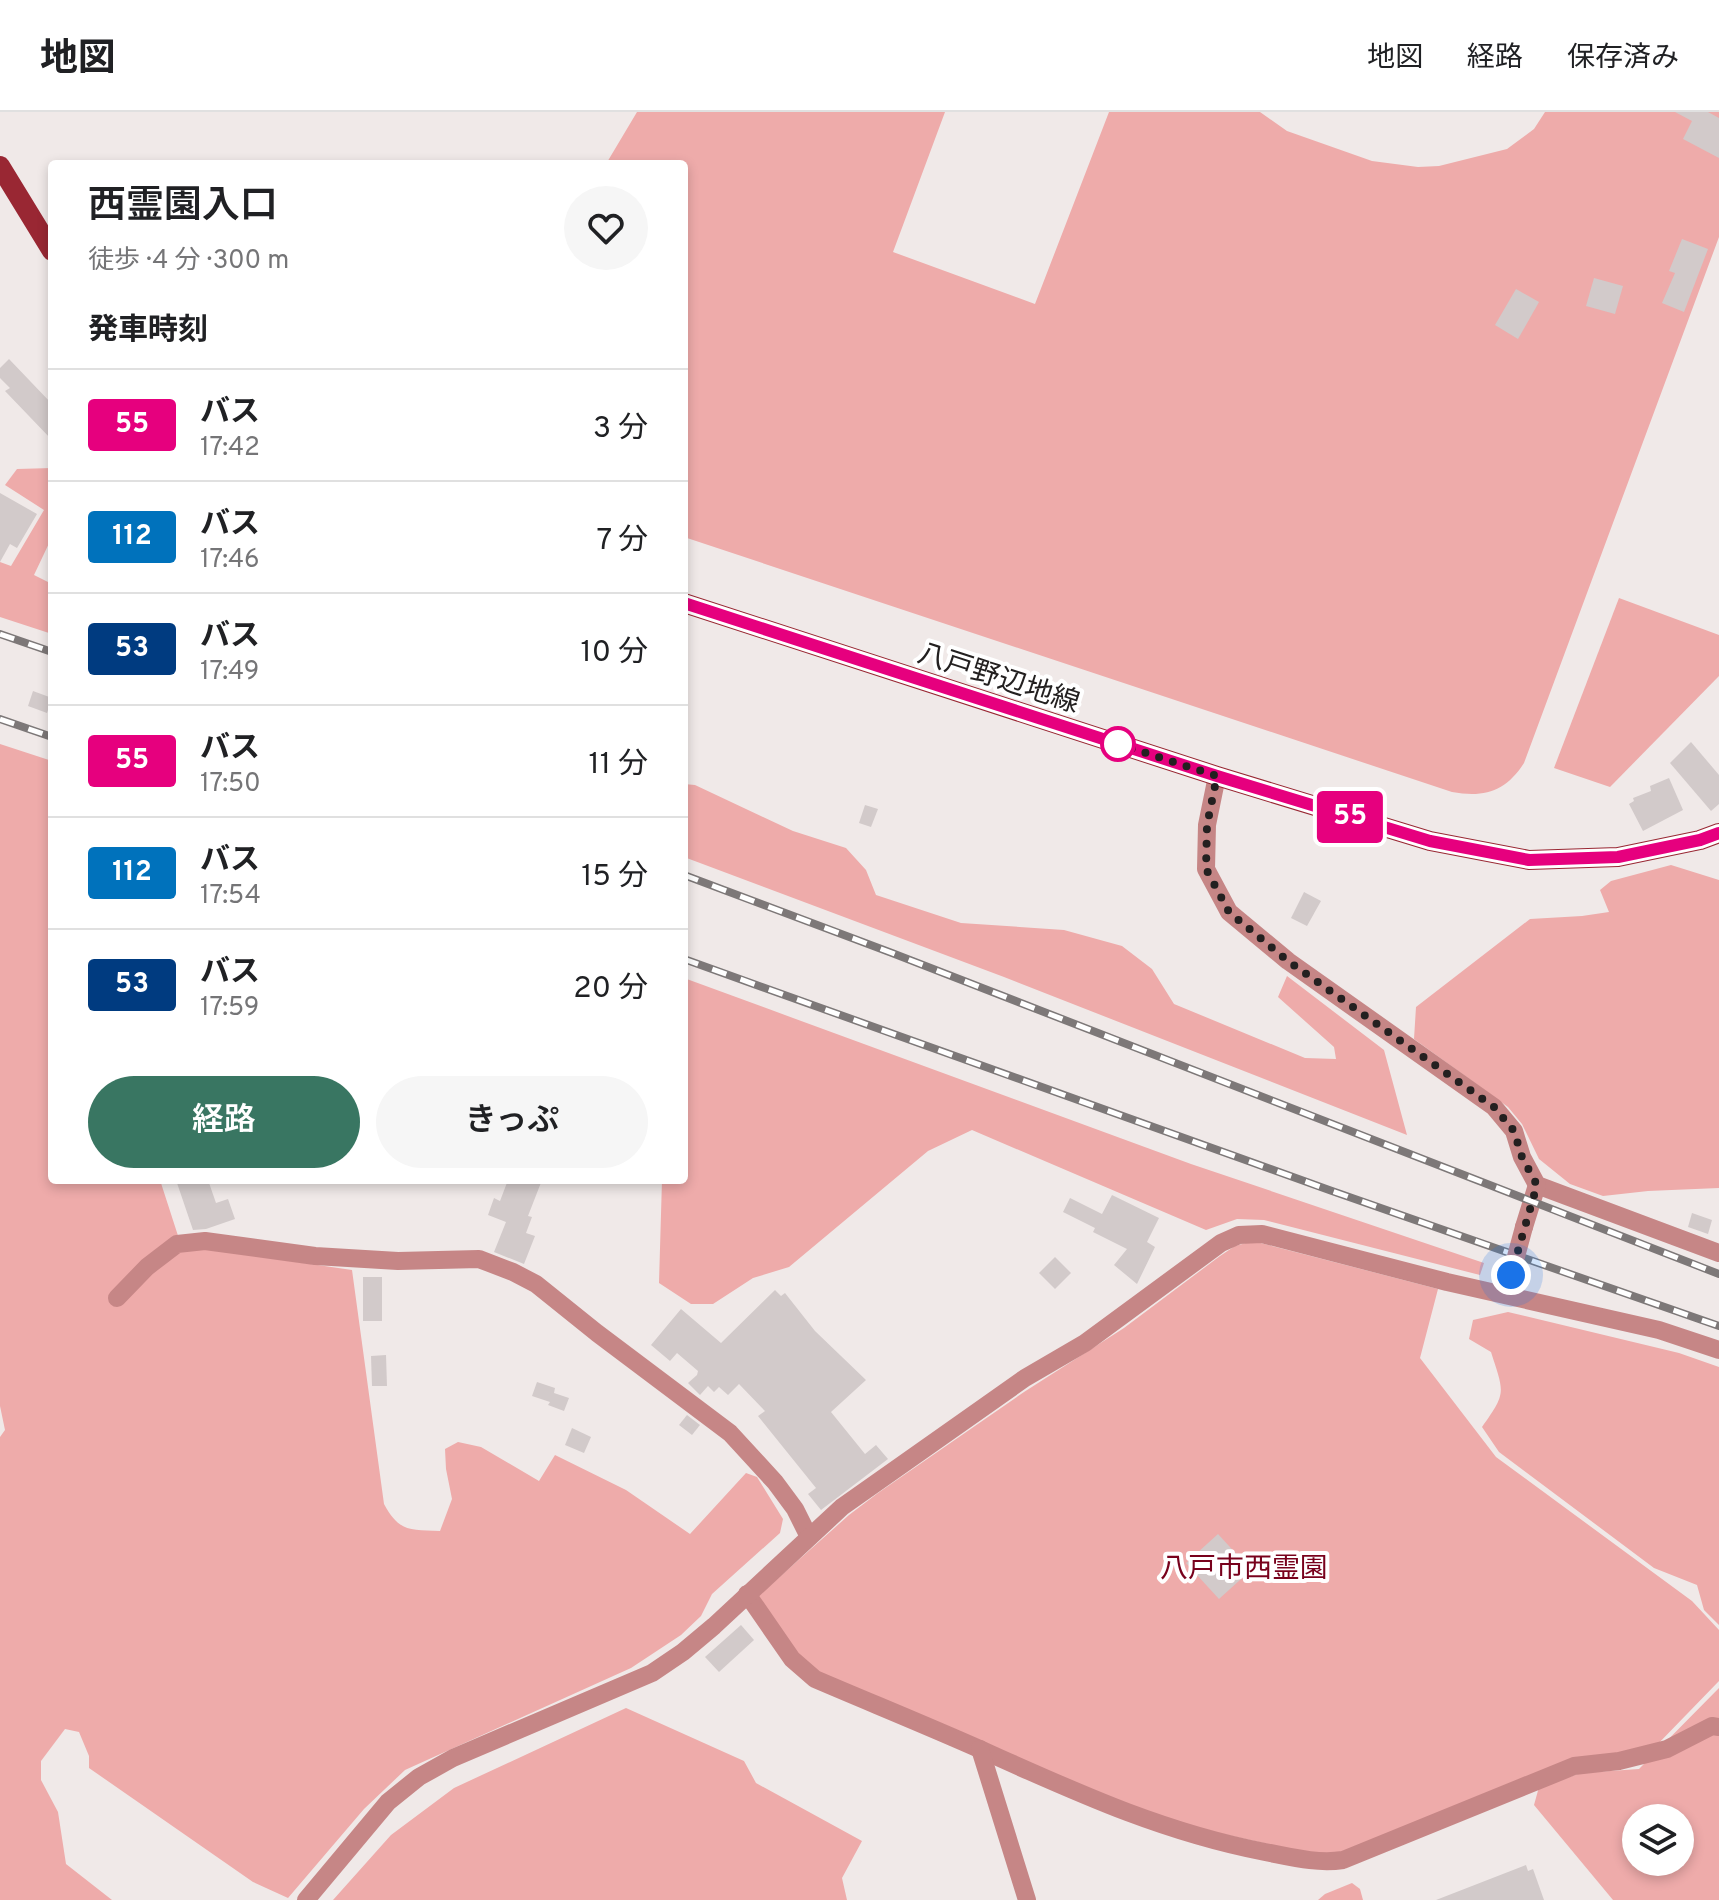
<!DOCTYPE html>
<html lang="ja">
<meta charset="utf-8">
<style>
:root{--surface:#fff;--page:#f6f6f6;--text:#202124;--muted:#757577;--line:#e0e0e0;--accent:#397662}
body{margin:0;font-family:Overpass,"Noto Sans JP",sans-serif;background:var(--page);color:var(--text);height:100vh;display:flex;flex-direction:column;font-size:30px;white-space:nowrap}
*{box-sizing:border-box;margin:0}
p{font-size:26px;color:var(--muted)}
.icon{flex:none;width:44px;height:44px;fill:none;stroke:currentColor;stroke-width:2;stroke-linecap:round;stroke-linejoin:round}
.map{position:relative;flex:1;overflow:hidden}
.details{position:absolute;left:48px;top:48px;width:640px;height:1024px;display:flex;flex-direction:column;background:var(--surface);border-radius:8px;box-shadow:0 4px 12px #0003}
.details>*{flex:none}
.badge{padding:0 16px;border-radius:6px;font-size:28px;line-height:52px}
.buttons{position:absolute;left:1622px;top:1692px;display:grid;gap:16px}
.buttons a{display:grid;place-items:center;width:72px;height:72px;border-radius:50%;background:var(--surface);box-shadow:0 4px 12px #0003;font-size:40px}
.you{position:absolute;width:40px;height:40px;margin:-20px;border:6px solid #fff;border-radius:50%;background:#1a73e8;box-shadow:0 0 0 12px #1a73e833}
.map>.badge{position:absolute;translate:-50% -50%;box-shadow:0 0 0 4px #fff}
h2{padding:0 40px;font-size:30px;line-height:72px}
.round{display:grid;place-items:center;flex:none;width:84px;height:84px;border-radius:42px;background:var(--page)}
.summary{display:flex;align-items:center;justify-content:space-between;height:136px;padding:0 40px}
h1{font-size:38px;font-weight:600;line-height:60px}
.primary-button{display:flex;gap:16px;margin-top:auto;padding:16px 40px}
.primary-button a{flex:1;height:92px;border-radius:48px;background:var(--accent);color:#fff;font-size:32px;font-weight:600;line-height:92px;text-align:center}
.primary-button a+a{background:var(--page);color:var(--text)}
ul{padding:0;list-style:none}
li{display:flex;align-items:center;gap:24px;height:112px;padding:0 40px;border-top:2px solid var(--line)}
li div{flex:1}
li b{display:block;font-size:30px}
li em{font-style:normal}
li .badge{min-width:88px;font-weight:700;text-align:center}
header{display:flex;align-items:center;gap:48px;box-sizing:border-box;height:112px;padding:0 40px;background:var(--surface);border-bottom:2px solid var(--line)}
header strong{font-size:38px}
nav{display:flex;gap:44px;margin-inline-start:auto;font-size:28px}
.map>svg:first-child{display:block}
</style>
<header>
<strong>地図</strong>
<nav><a>地図</a><a>経路</a><a>保存済み</a></nav>
</header>
<div class="map">
<svg width="1719" height="1788" viewBox="0 0 1719 1788">
<rect width="100%" height="100%" fill="#f0e9e8"/>
<!-- green -->
<g fill="#eeabaa" fill-rule="evenodd">
<path d="M 637,0 L 945,0 L 893,140 L 1035,192 L 1109,0 L 1260,0 L 1287,19 L 1372,49 L 1418,55 L 1439,54 L 1507,37 L 1534,17 L 1545,0 L 1719,0 L 1719,125 L 1524,651 C 1506,679 1485,686 1452,680 L 684,425 L 684,52 L 606,52 Z"/>
<path d="M 52,356 L 52,425 L 34,463 L 52,472 L 52,522 L 0,505 L 0,450 L 11,454 L 44,398 L 5,373 L 17,357 Z"/>
<path d="M 1619,486 L 1719,523 L 1719,564 L 1610,675 L 1554,656 Z"/>
<path d="M 0,632 L 52,649 L 52,1068 L 160,1068 L 181,1133 L 352,1158 L 384,1392 C 399,1420 410,1418 440,1419 L 452,1387 L 446,1357 L 445,1337 L 458,1330 L 481,1335 L 539,1369 L 555,1343 L 626,1378 L 690,1422 L 746,1361 L 757,1365 L 783,1407 L 780,1421 L 712,1482 L 701,1504 L 681,1523 L 631,1556 L 405,1658 L 364,1697 L 288,1786 L 253,1770 L 89,1656 L 89,1644 L 79,1620 L 65,1617 L 41,1649 L 41,1668 L 58,1700 L 66,1752 L 112,1788 L 0,1788 L 0,1325 L 5,1318 L 0,1294 Z"/>
<path d="M 684,672 L 695,673 L 793,719 L 846,736 L 866,758 L 876,783 L 961,811 L 1064,818 L 1122,834 L 1152,857 L 1174,892 L 1305,946 L 1336,947 L 1334,935 L 1278,885 L 1287,864 L 1384,938 L 1407,1023 L 1004,865 L 684,745 Z"/>
<path d="M 1671,753 L 1719,768 L 1719,1076 L 1648,1079 L 1603,1084 L 1570,1072 L 1539,1047 L 1522,1012 L 1508,995 L 1414,927 L 1416,895 L 1530,807 L 1582,804 L 1609,800 L 1600,778 L 1611,769 Z"/>
<path d="M 684,866 L 1191,1052 L 1484,1151 L 1480,1163 L 1264,1108 L 1237,1107 L 1206,1118 L 972,1018 L 928,1039 L 789,1155 L 753,1166 L 713,1192 L 691,1192 L 659,1171 L 662,1068 L 684,1068 Z"/>
<path d="M 1253,1129 L 1438,1177 L 1420,1246 L 1496,1345 L 1692,1489 L 1719,1518 L 1719,1569 L 1655,1635 L 1326,1745 L 1165,1709 L 813,1559 L 802,1551 L 757,1485 L 849,1403 L 878,1381 L 1024,1280 L 1124,1216 L 1220,1144 L 1235,1134 Z"/>
<path d="M 1508,1200 L 1679,1241 L 1719,1255 L 1719,1513 L 1704,1498 L 1697,1473 L 1654,1456 L 1499,1340 L 1482,1315 C 1507,1280 1504,1281 1491,1240 L 1469,1227 L 1473,1208 Z"/>
<path d="M 1719,1576 L 1719,1788 L 1613,1788 L 1534,1693 L 1539,1675 L 1581,1661 L 1639,1657 ZM 1636,1706 L 1680,1706 L 1680,1750 L 1636,1750 Z"/>
<path d="M 626,1596 L 744,1649 L 756,1671 L 862,1729 L 842,1766 L 847,1788 L 333,1788 L 391,1723 L 454,1676 Z"/>
<path d="M 1352,1771 L 1360,1777 L 1363,1788 L 1318,1788 L 1325,1782 Z"/>
</g>
<!-- building -->
<g fill="#d2caca">
<path d="M 1675,0 L 1708,0 L 1719,6 L 1719,46 L 1683,27 L 1692,9 Z"/>
<path d="M 1682,127 L 1708,137 L 1684,200 L 1662,191 L 1675,161 L 1669,159 Z"/>
<path d="M 1594,166 L 1623,174 L 1615,202 L 1586,194 Z"/>
<path d="M 1516,177 L 1539,190 L 1518,227 L 1495,213 Z"/>
<path d="M 9,247 L 52,292 L 52,328 L 5,279 L 10,276 L 0,266 L 0,256 Z"/>
<path d="M 0,381 L 37,402 L 17,436 L 10,432 L 0,450 Z"/>
<path d="M 33,579 L 52,586 L 47,601 L 28,594 Z"/>
<path d="M 1691,630 L 1719,663 L 1719,692 L 1711,699 L 1670,651 Z"/>
<path d="M 1669,666 L 1683,698 L 1643,719 L 1629,692 L 1634,689 L 1633,686 L 1651,679 L 1650,674 Z"/>
<path d="M 865,693 L 878,697 L 871,715 L 859,711 Z"/>
<path d="M 1304,780 L 1321,789 L 1307,814 L 1291,806 Z"/>
<path d="M 187,1068 L 208,1068 L 216,1091 L 228,1087 L 235,1107 L 206,1117 L 193,1118 L 177,1071 Z"/>
<path d="M 508,1068 L 542,1068 L 528,1104 L 532,1105 L 526,1121 L 535,1124 L 524,1152 L 494,1140 L 506,1110 L 488,1103 L 494,1086 L 500,1089 Z"/>
<path d="M 1112,1083 L 1159,1106 L 1147,1130 L 1155,1135 L 1137,1172 L 1114,1153 L 1127,1137 L 1093,1120 L 1095,1116 L 1063,1100 L 1070,1086 L 1102,1102 Z"/>
<path d="M 1692,1101 L 1712,1108 L 1708,1122 L 1688,1115 Z"/>
<path d="M 1055,1145 L 1071,1161 L 1055,1177 L 1039,1161 Z"/>
<rect x="363" y="1165" width="19" height="44"/>
<path d="M 775,1178 L 781,1184 L 785,1181 L 815,1219 L 866,1268 L 831,1300 L 865,1342 L 876,1333 L 888,1347 L 821,1398 L 808,1382 L 816,1376 L 758,1304 L 765,1299 L 739,1272 L 728,1283 L 719,1275 L 714,1280 L 708,1274 L 700,1283 L 688,1271 L 697,1263 L 698,1259 L 677,1241 L 670,1249 L 651,1233 L 681,1197 L 721,1231 Z"/>
<path d="M 386,1243 L 387,1274 L 372,1274 L 371,1244 Z"/>
<path d="M 537,1270 L 555,1276 L 554,1281 L 569,1286 L 564,1299 L 548,1293 L 550,1290 L 532,1284 Z"/>
<path d="M 687,1303 L 700,1313 L 692,1323 L 679,1313 Z"/>
<path d="M 572,1316 L 591,1325 L 584,1341 L 565,1333 Z"/>
<path d="M 1218,1422 L 1251,1458 L 1219,1487 L 1186,1451 Z"/>
<path d="M 741,1513 L 754,1528 L 719,1560 L 705,1545 Z"/>
<path d="M 1526,1753 L 1528,1759 L 1533,1757 L 1544,1788 L 1436,1788 Z"/>
</g>
<g fill="none" stroke-linecap="round" stroke-linejoin="round">
<!-- minor -->
<g stroke="#c68686" stroke-width="18">
<path d="M 1217,664 L 1207,713 L 1206,757 L 1229,800 L 1288,849 L 1494,995 L 1514,1019 L 1522,1045 L 1537,1073 L 1719,1141"/>
<path d="M 1524,1115 L 1537,1073"/>
<path d="M 117,1186 L 147,1155 L 177,1132 L 205,1129 L 315,1144 L 398,1149 L 479,1147 L 513,1160 L 536,1172 L 597,1221 L 730,1321 L 775,1370 L 795,1397 L 809,1425"/>
<path d="M 747,1482 L 792,1547 L 815,1567 C 871,1591 928,1614 984,1639 C 1078,1681 1162,1720 1265,1740 C 1291,1745 1317,1752 1343,1748 L 1574,1654 L 1619,1649 L 1667,1637 L 1712,1614 L 1719,1615"/>
<path d="M 980,1637 L 1027,1788"/>
<path d="M 306,1788 L 388,1690 L 419,1665 L 453,1646 L 652,1561 L 683,1540 L 714,1514 L 842,1395 L 1025,1266 L 1085,1231 L 1221,1131 L 1239,1123 L 1262,1122 L 1447,1170 L 1659,1218 L 1719,1238"/>
</g>
<!-- major -->
<g stroke="#992733" stroke-width="20">
<path d="M 0,54 L 52,139"/>
<path d="M 684,491 L 1217,664 L 1430,729 L 1529,748 L 1618,745 L 1700,728 L 1719,721"/>
</g>
<!-- rail casing -->
<g stroke="#7d7878" stroke-width="8">
<g id="rail">
<path d="M 0,522 L 52,540"/>
<path d="M 0,607 L 52,625"/>
<path d="M 684,763 L 892,841 L 1719,1162"/>
<path d="M 684,847 L 1332,1079 L 1719,1214"/>
</g>
</g>
<!-- rail -->
<use href="#rail" stroke="#fff" stroke-width="5" stroke-dasharray="15" stroke-linecap="butt"/>
<!-- minor-bridge -->
<path stroke="#c68686" stroke-width="18" d="M 1511,1163 L 1524,1115"/>
</g>
<g fill="none" stroke-linecap="round" stroke-linejoin="round">
<!-- line casing -->
<g stroke="#fff" stroke-width="18">
<path id="line" d="M 684,491 L 1217,664 L 1430,729 L 1529,748 L 1618,745 L 1700,728 L 1719,721"/>
</g>
<!-- line -->
<use href="#line" stroke="#e6007e" stroke-width="12"/>
<!-- walk -->
<path stroke="#232020" stroke-width="8" stroke-dasharray="0 14.4" d="M 1118,632 L 1217,664 L 1207,713 L 1206,757 L 1229,800 L 1288,849 L 1494,995 L 1514,1019 L 1522,1045 L 1537,1073 L 1511,1163"/>
</g>
<!-- markers -->
<circle fill="#fff" stroke="#e6007e" stroke-width="4" cx="1118" cy="632" r="16"/>
<g text-anchor="middle" stroke-width="8" stroke-linejoin="round" paint-order="stroke">
<!-- street labels -->
<g font-size="28" fill="#232020" stroke="#fff">
<text transform="translate(999 565) rotate(18)" y="10">八戸野辺地線</text>
</g>
<!-- park labels -->
<g font-size="28" fill="#78011c" stroke="#fff">
<text x="1244" y="1465">八戸市西霊園</text>
</g>
</g>
</svg>
<div class="buttons">
<a><svg class="icon" aria-label="layers" viewBox="0 0 24 24"><path d="M12 4l9 5-9 5-9-5zM3 14l9 5 9-5"/></svg></a>
</div>
<div class="you" style="left:1511px;top:1163px"></div>
<b class="badge" style="left:1350px;top:705px;background:#e6007e;color:#fff">55</b>
<section class="details">
<div class="summary"><div><h1>西霊園入口</h1><p>徒歩 · 4 分 · 300 m</p></div><a class="round"><svg class="icon" aria-label="heart" viewBox="0 0 24 24"><path d="M12 20l-8-8c-3-5 5-10 8-4 3-6 11-1 8 4z"/></svg></a></div>
<h2>発車時刻</h2>
<ul>
<li><span class="badge" style="background:#e6007e;color:#fff">55</span><div><b>バス</b><p>17:42</p></div><em>3 分</em></li>
<li><span class="badge" style="background:#0072bc;color:#fff">112</span><div><b>バス</b><p>17:46</p></div><em>7 分</em></li>
<li><span class="badge" style="background:#003b80;color:#fff">53</span><div><b>バス</b><p>17:49</p></div><em>10 分</em></li>
<li><span class="badge" style="background:#e6007e;color:#fff">55</span><div><b>バス</b><p>17:50</p></div><em>11 分</em></li>
<li><span class="badge" style="background:#0072bc;color:#fff">112</span><div><b>バス</b><p>17:54</p></div><em>15 分</em></li>
<li><span class="badge" style="background:#003b80;color:#fff">53</span><div><b>バス</b><p>17:59</p></div><em>20 分</em></li>
</ul>
<div class="primary-button"><a>経路</a><a>きっぷ</a></div>
</section>
</div>
